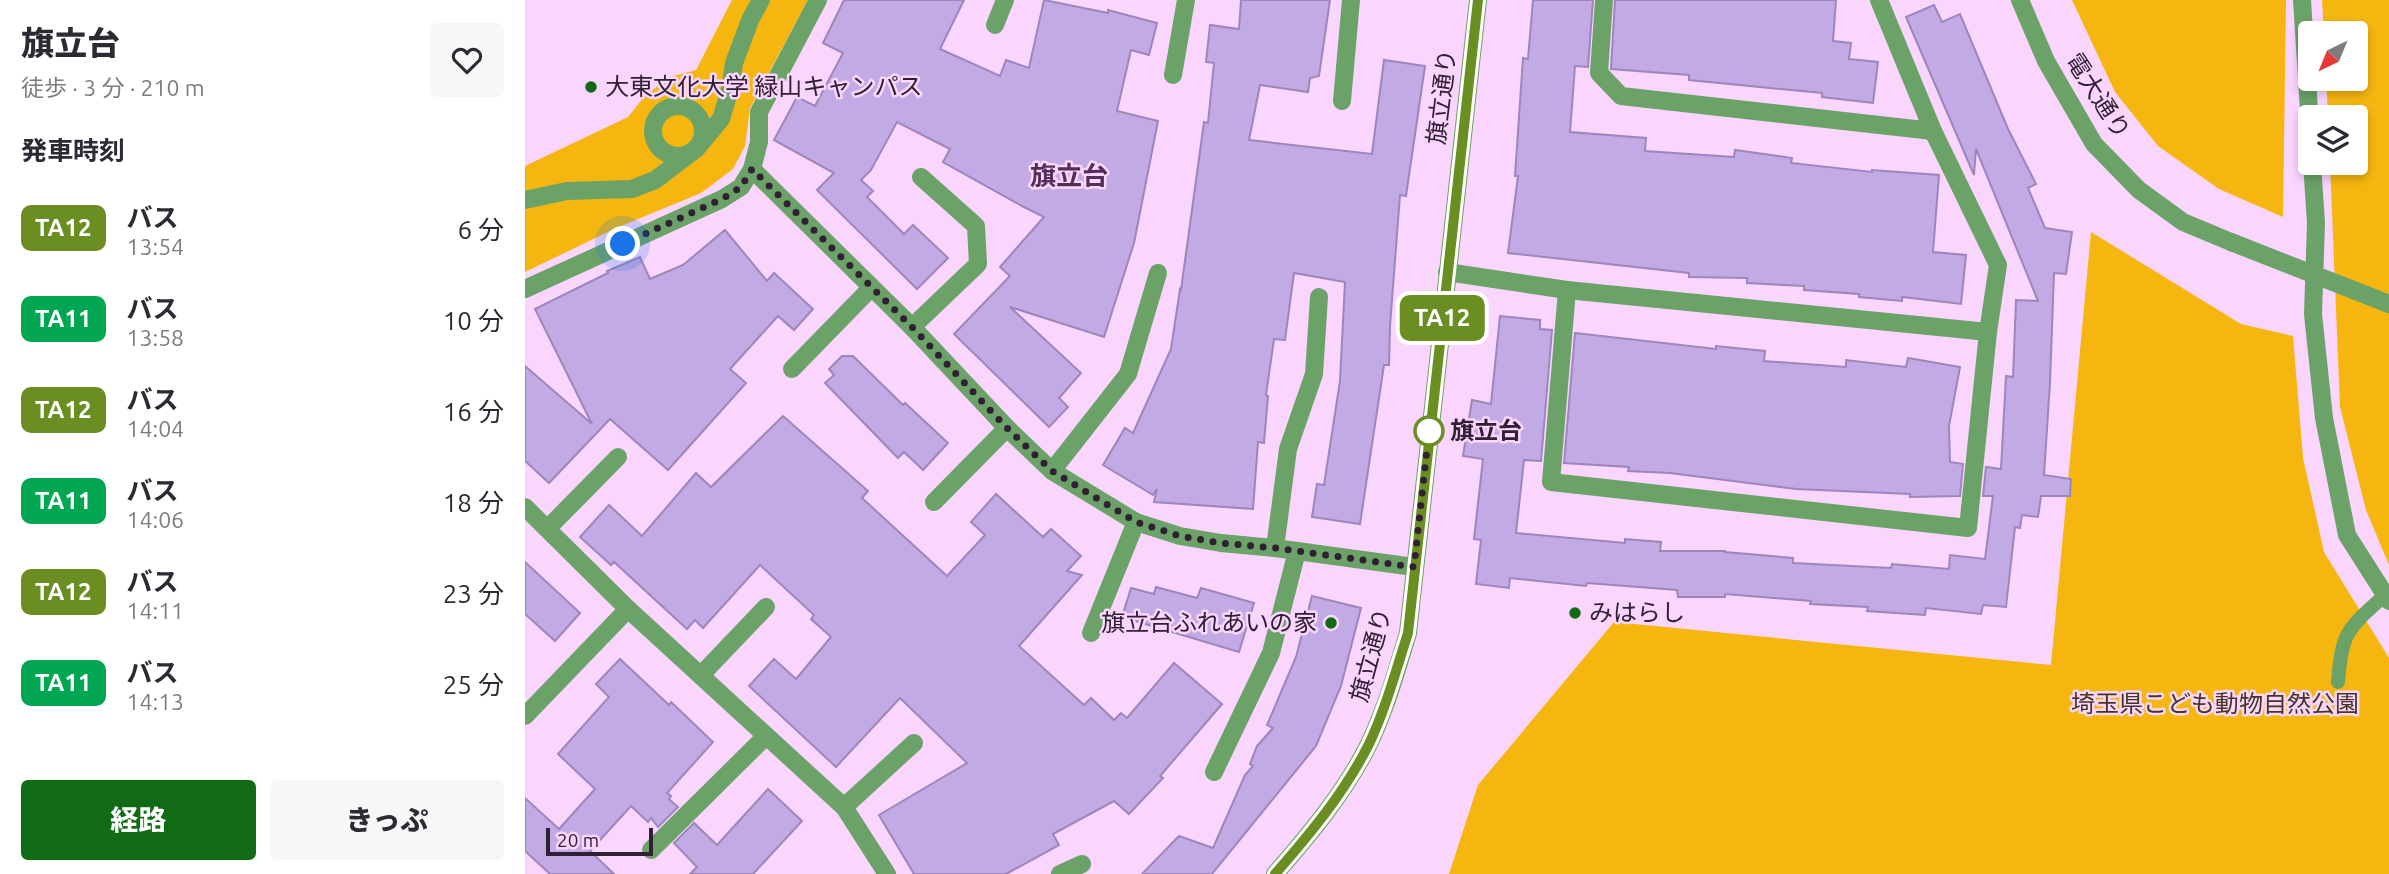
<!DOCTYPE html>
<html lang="ja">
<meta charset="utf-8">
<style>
:root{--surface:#fff;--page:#f7f7f7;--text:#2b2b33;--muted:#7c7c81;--accent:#116b14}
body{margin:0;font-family:Ubuntu,"Noto Sans JP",sans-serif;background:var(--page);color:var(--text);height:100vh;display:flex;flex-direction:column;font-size:26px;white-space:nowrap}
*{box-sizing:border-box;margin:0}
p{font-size:23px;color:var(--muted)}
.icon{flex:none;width:38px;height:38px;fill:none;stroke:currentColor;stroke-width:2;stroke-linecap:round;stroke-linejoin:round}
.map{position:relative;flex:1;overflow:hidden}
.side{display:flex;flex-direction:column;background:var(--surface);width:525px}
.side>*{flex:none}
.badge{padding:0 14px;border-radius:10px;font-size:24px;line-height:46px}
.needle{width:46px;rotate:223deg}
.buttons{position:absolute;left:1773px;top:21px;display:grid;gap:14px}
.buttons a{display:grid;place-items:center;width:70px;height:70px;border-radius:7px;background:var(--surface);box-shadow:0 4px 10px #0003;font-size:35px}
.scale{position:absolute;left:21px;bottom:18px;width:107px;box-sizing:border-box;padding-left:7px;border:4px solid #312033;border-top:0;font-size:19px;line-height:24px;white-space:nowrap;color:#312033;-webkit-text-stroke:5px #fad6fe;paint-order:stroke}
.you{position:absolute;width:35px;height:35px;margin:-18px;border:5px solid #fff;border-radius:50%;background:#1a73e8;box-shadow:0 0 0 10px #1a73e833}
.map>.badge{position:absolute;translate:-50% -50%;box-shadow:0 0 0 4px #fff}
h2{padding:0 21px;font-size:26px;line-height:63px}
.round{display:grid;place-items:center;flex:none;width:74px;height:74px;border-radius:7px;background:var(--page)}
.summary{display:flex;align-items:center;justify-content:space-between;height:119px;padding:0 21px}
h1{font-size:33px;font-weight:800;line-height:52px}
.button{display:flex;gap:14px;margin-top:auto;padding:14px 21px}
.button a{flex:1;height:80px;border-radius:7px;background:var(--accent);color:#fff;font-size:28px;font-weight:800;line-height:80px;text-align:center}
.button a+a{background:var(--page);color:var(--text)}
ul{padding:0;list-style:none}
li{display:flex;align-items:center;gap:21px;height:91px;padding:0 21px}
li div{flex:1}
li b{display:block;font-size:26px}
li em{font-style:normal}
li .badge{min-width:77px;font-weight:700;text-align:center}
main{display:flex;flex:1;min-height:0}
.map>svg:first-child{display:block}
</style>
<main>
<section class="side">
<div class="summary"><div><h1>旗立台</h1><p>徒歩 · 3 分 · 210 m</p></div><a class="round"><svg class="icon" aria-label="heart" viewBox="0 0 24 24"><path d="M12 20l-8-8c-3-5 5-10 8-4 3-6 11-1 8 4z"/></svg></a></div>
<h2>発車時刻</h2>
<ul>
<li><span class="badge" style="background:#6b8e23;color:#fff">TA12</span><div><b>バス</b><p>13:54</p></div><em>6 分</em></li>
<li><span class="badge" style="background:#00a651;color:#fff">TA11</span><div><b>バス</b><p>13:58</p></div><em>10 分</em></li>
<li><span class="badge" style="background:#6b8e23;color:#fff">TA12</span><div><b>バス</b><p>14:04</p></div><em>16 分</em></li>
<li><span class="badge" style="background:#00a651;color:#fff">TA11</span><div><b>バス</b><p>14:06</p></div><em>18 分</em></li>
<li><span class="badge" style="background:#6b8e23;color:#fff">TA12</span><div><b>バス</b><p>14:11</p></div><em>23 分</em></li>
<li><span class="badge" style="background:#00a651;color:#fff">TA11</span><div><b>バス</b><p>14:13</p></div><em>25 分</em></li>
</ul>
<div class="button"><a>経路</a><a>きっぷ</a></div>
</section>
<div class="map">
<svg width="1864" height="874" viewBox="0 0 1864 874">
<rect width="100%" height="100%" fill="#fad6fe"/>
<!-- green -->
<g fill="#f5b60f">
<path d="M 207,0 L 283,0 L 225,108 L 220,146 L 208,169 L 176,193 L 89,229 L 0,272 L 0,166 L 103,117 L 119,97 L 144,77 L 171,70 Z"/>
<path d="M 1547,0 L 1761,0 L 1758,217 L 1694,189 L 1633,146 L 1590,92 Z"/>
<path d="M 1797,0 L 1864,0 L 1864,565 L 1841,510 L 1815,407 L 1805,163 L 1830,163 L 1830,117 L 1803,117 L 1801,79 L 1830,79 L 1830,33 L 1799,33 Z"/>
<path d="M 1566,232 L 1716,324 L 1768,336 L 1778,458 L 1799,552 L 1864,658 L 1864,874 L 924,874 L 953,785 L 1089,622 L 1526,665 Z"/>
</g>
<!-- building -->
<g fill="#c2abe4" stroke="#9c86bc" stroke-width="2">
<path d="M 319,0 L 439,0 L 415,49 L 475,76 L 481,60 L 504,68 L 519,0 L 583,13 L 583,10 L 632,23 L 624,55 L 606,50 L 592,111 L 633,121 L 609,243 L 579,337 L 485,307 L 556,373 L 534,398 L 543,407 L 524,427 L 429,334 L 485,276 L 475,267 L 519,217 L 497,206 L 418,162 L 425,149 L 372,122 L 346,170 L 336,180 L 348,191 L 342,197 L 379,234 L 388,225 L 423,258 L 392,289 L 292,190 L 309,173 L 249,140 L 272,97 L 290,106 L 318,53 L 298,43 Z"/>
<path d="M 716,0 L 805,0 L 794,76 L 785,78 L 783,92 L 735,85 L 724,140 L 847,154 L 859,60 L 900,66 L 881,196 L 875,195 L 865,326 L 864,365 L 859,365 L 835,524 L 787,517 L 792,484 L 799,485 L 815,381 L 820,282 L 769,273 L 760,340 L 749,339 L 741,395 L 743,396 L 739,443 L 733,442 L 728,509 L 629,502 L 632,489 L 628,495 L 578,465 L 600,428 L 608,433 L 646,349 L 655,289 L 656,290 L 679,122 L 683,123 L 689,63 L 681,62 L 685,25 L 714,29 Z"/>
<path d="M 1008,0 L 1068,0 L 1063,67 L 1050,66 L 1045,132 L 1121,138 L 1120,151 L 1209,157 L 1210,150 L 1267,158 L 1266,163 L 1347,172 L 1347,170 L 1414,175 L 1408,252 L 1441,255 L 1436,304 L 1377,297 L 1377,301 L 1334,297 L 1334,294 L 1279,290 L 1279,286 L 1222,283 L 1222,278 L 1164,277 L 1164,273 L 983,253 L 993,176 L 990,176 L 998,58 L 1003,59 Z"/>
<path d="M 1090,0 L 1311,0 L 1308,41 L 1326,43 L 1324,59 L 1353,62 L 1348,103 L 1297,97 L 1297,93 L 1164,80 L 1164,75 L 1086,69 Z"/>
<path d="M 1409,5 L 1417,22 L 1435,14 L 1483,129 L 1511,184 L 1503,188 L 1520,228 L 1547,232 L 1541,274 L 1529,273 L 1525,383 L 1519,475 L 1546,479 L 1545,496 L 1516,496 L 1513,517 L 1497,515 L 1495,528 L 1490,527 L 1481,607 L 1458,605 L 1456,614 L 1401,608 L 1400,615 L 1342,611 L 1343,607 L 1285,604 L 1286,601 L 1200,594 L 1200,597 L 1153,597 L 1152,590 L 1062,583 L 1061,586 L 985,578 L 984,588 L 951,584 L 956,540 L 949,539 L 958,459 L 938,456 L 947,400 L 966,404 L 975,316 L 1015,320 L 1015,329 L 1027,330 L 1016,461 L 999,460 L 991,533 L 1100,543 L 1100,539 L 1136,542 L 1135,551 L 1200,551 L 1200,552 L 1268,558 L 1268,563 L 1366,568 L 1367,564 L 1424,569 L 1425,555 L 1460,559 L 1468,496 L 1458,496 L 1461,467 L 1476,469 L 1481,376 L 1488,377 L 1491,300 L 1513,301 L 1451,149 L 1449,175 L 1381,17 Z"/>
<path d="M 200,230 L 242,281 L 249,273 L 288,309 L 269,330 L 253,316 L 205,369 L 221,383 L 143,470 L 85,419 L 24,483 L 0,461 L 0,366 L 67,424 L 10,309 L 83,273 L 82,271 L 115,257 L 125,279 L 158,265 Z"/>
<path d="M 1050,333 L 1191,349 L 1191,346 L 1240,351 L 1239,361 L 1321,367 L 1321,360 L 1381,367 L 1383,358 L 1435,367 L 1424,426 L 1425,462 L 1438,464 L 1435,496 L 1385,497 L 1385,494 L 1271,489 L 1145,473 L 1103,471 L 1104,467 L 1039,463 Z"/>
<path d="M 317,356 L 328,356 L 378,405 L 380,403 L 423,443 L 398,470 L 379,452 L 373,458 L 300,383 L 309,375 L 304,369 Z"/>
<path d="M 258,416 L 343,491 L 337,498 L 422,576 L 460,535 L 446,522 L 471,494 L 518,537 L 526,529 L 556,556 L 542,571 L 557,575 L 494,646 L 559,705 L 566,698 L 589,720 L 596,713 L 602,718 L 649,663 L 697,704 L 635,776 L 638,778 L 604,814 L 589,801 L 528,834 L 534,845 L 481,874 L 389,874 L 354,815 L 442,763 L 375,698 L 311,767 L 224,686 L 249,659 L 271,679 L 306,637 L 286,619 L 289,615 L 235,565 L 178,628 L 170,620 L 162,629 L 89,562 L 86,565 L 55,537 L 84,505 L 117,536 L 171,473 L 186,487 Z"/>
<path d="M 0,562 L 55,613 L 30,641 L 0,614 Z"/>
<path d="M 631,587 L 672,598 L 676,588 L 729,603 L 714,652 L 597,617 L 606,588 L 629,594 Z"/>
<path d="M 787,596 L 836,608 L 816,686 L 791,746 L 687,874 L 617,874 L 654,836 L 688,848 L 720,775 L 728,766 L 725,764 L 732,746 L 748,728 L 742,725 L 771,657 Z"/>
<path d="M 95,659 L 144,705 L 146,702 L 188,742 L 142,793 L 146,796 L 144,799 L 153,807 L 133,827 L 126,818 L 123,822 L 106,806 L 65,851 L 89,874 L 25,874 L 0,851 L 0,798 L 34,829 L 70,789 L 33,754 L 84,697 L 71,684 Z"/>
<path d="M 243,789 L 277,821 L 228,874 L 165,874 L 172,867 L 149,843 L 169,823 L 192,845 Z"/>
</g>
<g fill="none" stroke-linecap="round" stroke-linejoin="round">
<!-- service -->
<path stroke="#6ba268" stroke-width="14" d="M 1813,682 C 1817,630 1823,629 1860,595"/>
<!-- pedestrian -->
<g stroke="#6ba268" stroke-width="18">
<circle cx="153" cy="131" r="25"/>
<path d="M 0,200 L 42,191 L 107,189 L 130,180 L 171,149 L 196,119 L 205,89 L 209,63 L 226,18 L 236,0"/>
</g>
<!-- minor -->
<g stroke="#6ba268" stroke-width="18">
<path d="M 1079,0 L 1074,73 L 1096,96 L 1408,131"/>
<path d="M 1777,0 L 1785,126"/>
<path d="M 470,25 L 480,0"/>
<path d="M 648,75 L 661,0"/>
<path d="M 817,101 L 826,0"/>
<path d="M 1787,163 L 1791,223 L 1788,314 L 1799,418 L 1822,535 L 1864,601"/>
<path d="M 227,169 L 387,327 L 482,428 L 527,471 L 611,522 L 655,536 L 696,543 L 750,548 L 889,567"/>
<path d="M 922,272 L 1042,290 L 1463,332"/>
<path d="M 0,289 L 197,199 L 216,187 L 227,169 L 234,142 L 234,112 L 293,0"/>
<path d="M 1042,290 L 1026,482 L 1443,528 L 1463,332 L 1473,265 L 1408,131 L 1354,0"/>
<path d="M 387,327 L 453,264 L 451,226 L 396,177"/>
<path d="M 267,369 L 346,288"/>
<path d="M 527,471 L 603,374 L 633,273"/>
<path d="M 409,502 L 482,428"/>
<path d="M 0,507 L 103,609 L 319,807 L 362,874"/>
<path d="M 23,528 L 93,457"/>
<path d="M 750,548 L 763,449 L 789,374 L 794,297"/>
<path d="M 566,633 L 611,522"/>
<path d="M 176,675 L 241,607"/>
<path d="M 0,716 L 103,609"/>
<path d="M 689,772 L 746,653 L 772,551"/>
<path d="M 319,807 L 389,743"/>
<path d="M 126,850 L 241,736"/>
<path d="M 535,874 L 557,864"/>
</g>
<!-- tertiary -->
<g stroke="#6ba268" stroke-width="18">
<path d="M 1495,0 L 1521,61 L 1569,144 L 1614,190 L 1658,222 L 1706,242"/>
<path d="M 750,874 C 785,834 820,792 844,744 C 861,708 872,670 883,633 L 953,0"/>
</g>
<!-- tertiary-bridge -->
<path stroke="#6ba268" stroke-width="18" d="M 1706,242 L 1864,304"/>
</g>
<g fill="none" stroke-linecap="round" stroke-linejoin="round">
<!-- line casing -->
<g stroke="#fff" stroke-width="16">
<path id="line" d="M 750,874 C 785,834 820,792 844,744 C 861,708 871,670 883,633 L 953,0"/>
</g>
<!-- line -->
<use href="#line" stroke="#6b8e23" stroke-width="10"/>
<!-- walk -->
<path stroke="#312033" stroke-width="7" stroke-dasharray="0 12.6" d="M 98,244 L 197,199 L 216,187 L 227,169 L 387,327 L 482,428 L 527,471 L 611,522 L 655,536 L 696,543 L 750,548 L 889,567 L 904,431"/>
</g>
<!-- markers -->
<g fill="#116b14" stroke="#fad6fe" stroke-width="2.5">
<circle cx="66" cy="87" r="7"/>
<circle cx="1050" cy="613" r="7"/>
<circle cx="806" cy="623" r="7"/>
</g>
<circle fill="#fff" stroke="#6b8e23" stroke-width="3.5" cx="904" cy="431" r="14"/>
<g text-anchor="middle" stroke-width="5" stroke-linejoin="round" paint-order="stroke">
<!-- poi labels -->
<g font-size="24" fill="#312033" stroke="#fad6fe" text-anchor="start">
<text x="80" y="95">大東文化大学 緑山キャンパス</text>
<text x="1064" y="621">みはらし</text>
<text x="792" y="631" text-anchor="end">旗立台ふれあいの家</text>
</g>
<!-- street labels -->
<g font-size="24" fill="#312033" stroke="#fad6fe">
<text transform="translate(1573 96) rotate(57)" y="8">電大通り</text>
<text transform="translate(917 97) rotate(-83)" y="8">旗立通り</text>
<text transform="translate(846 655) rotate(-75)" y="8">旗立通り</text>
</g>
<!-- stop labels -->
<g font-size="24" font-weight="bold" fill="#312033" stroke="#fad6fe" text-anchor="start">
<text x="925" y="439">旗立台</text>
</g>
<!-- park labels -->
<g font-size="24" fill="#433720" stroke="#fad6fe">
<text x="1690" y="712">埼玉県こども動物自然公園</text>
</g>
<!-- neighbourhood labels -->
<g font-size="26" font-weight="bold" fill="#532e57" stroke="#fad6fe">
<text x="544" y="185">旗立台</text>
</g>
</g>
</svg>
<div class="buttons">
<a><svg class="needle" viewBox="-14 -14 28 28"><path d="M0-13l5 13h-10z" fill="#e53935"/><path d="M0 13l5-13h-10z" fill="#7c7c81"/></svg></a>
<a><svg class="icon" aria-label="layers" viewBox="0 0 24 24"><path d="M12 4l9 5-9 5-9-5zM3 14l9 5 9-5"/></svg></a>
</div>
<div class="scale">20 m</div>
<div class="you" style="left:98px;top:244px"></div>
<b class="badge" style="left:917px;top:318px;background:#6b8e23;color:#fff">TA12</b>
</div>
</main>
